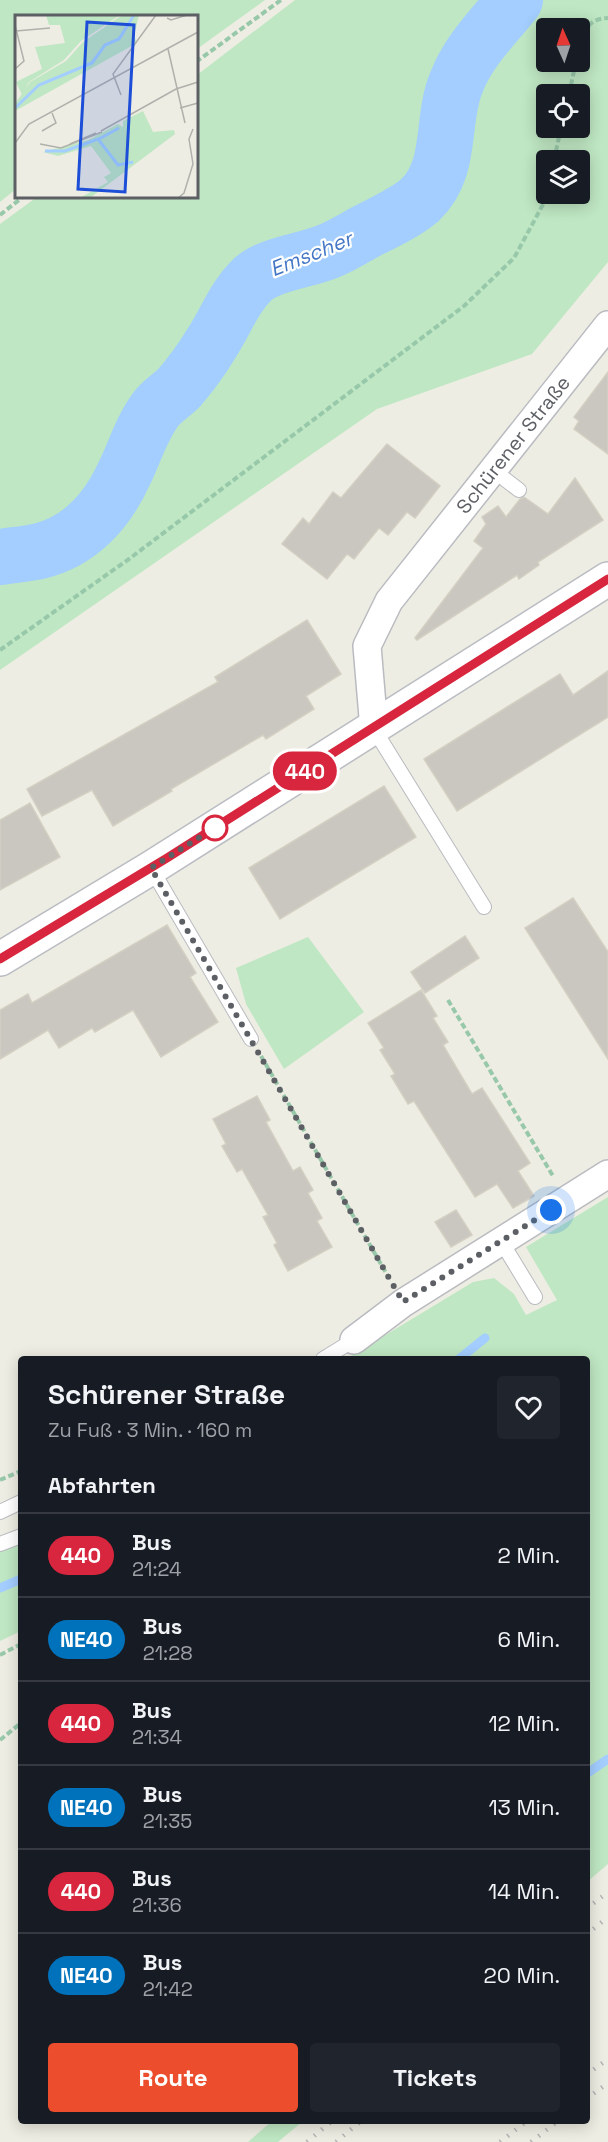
<!DOCTYPE html>
<html lang="de">
<meta charset="utf-8">
<style>
:root{--surface:#171b24;--page:#20242c;--text:#f1f3f6;--muted:#9ea1a6;--line:#363941;--accent:#ec4d2c}
body{margin:0;font-family:"Space Grotesk",sans-serif;background:var(--page);color:var(--text);height:100vh;display:flex;flex-direction:column;font-size:22px;white-space:nowrap}
*{box-sizing:border-box;margin:0}
p{font-size:20px;color:var(--muted)}
.icon{flex:none;width:33px;height:33px;fill:none;stroke:currentColor;stroke-width:2;stroke-linecap:round;stroke-linejoin:round}
.map{position:relative;flex:1;overflow:hidden}
.panel{position:absolute;left:18px;top:1356px;width:572px;height:768px;display:flex;flex-direction:column;background:var(--surface);border-radius:6px;box-shadow:0 3px 15px #0003}
.panel>*{flex:none}
.badge{padding:0 12px;border-radius:20px;font-size:21px;line-height:39px}
.needle{width:39px;rotate:357deg}
.tools{position:absolute;left:536px;top:18px;display:grid;gap:12px}
.tools a{display:grid;place-items:center;width:54px;height:54px;border-radius:6px;background:var(--surface);box-shadow:0 3px 15px #0003;font-size:30px}
.you{position:absolute;width:30px;height:30px;margin:-15px;border:4px solid #fff;border-radius:50%;background:#1a73e8;box-shadow:0 0 0 9px #1a73e833}
.map>.badge{position:absolute;translate:-50% -50%;box-shadow:0 0 0 3px #fff}
h2{padding:0 30px;font-size:22px;line-height:54px}
.round{display:grid;place-items:center;flex:none;width:63px;height:63px;border-radius:6px;background:var(--page)}
.head{display:flex;align-items:center;justify-content:space-between;height:102px;padding:0 30px}
h1{font-size:28px;font-weight:600;line-height:45px}
.primary-button{display:flex;gap:12px;margin-top:auto;padding:12px 30px}
.primary-button a{flex:1;height:69px;border-radius:6px;background:var(--accent);color:#fff;font-size:24px;font-weight:600;line-height:69px;text-align:center}
.primary-button a+a{background:var(--page);color:var(--text)}
ul{padding:0;list-style:none}
li{display:flex;align-items:center;gap:18px;height:84px;padding:0 30px;border-top:2px solid var(--line)}
li div{flex:1}
li b{display:block;font-size:22px}
li em{font-style:normal}
li .badge{min-width:66px;font-weight:700;text-align:center}
.map>svg:first-child{display:block}
</style>
<div class="map">
<svg width="608" height="2142" viewBox="0 0 608 2142">
<rect width="100%" height="100%" fill="#eeede3"/>
<!-- green -->
<g fill="#bfe7c3" fill-rule="evenodd">
<path d="M 0,0 L 265,0 L 197,49 L 196,16 L 16,16 L 16,189 L 0,202 Z"/>
<path d="M 295,0 L 608,0 L 608,262 L 532,354 L 377,409 L 0,670 L 0,224 L 37,197 L 196,196 L 197,75 ZM 579,28 L 579,62 L 546,62 L 546,28 ZM 546,94 L 579,94 L 579,128 L 546,128 ZM 579,160 L 579,194 L 546,194 L 546,160 Z"/>
<path d="M 308,937 L 364,1012 L 284,1069 L 246,1004 L 236,968 Z"/>
<path d="M 608,1197 L 608,1864 L 587,1882 L 586,1359 L 346,1359 L 473,1282 L 494,1278 L 514,1294 L 526,1315 L 557,1300 L 526,1247 Z"/>
<path d="M 21,1541 L 21,1631 L 0,1641 L 0,1550 Z"/>
<path d="M 272,2121 L 303,2121 L 278,2142 L 248,2142 Z"/>
</g>
<g fill="none" stroke-linecap="round" stroke-linejoin="round">
<!-- stream -->
<g stroke="#a3ceff" stroke-width="9">
<path d="M 459,1359 L 485,1338"/>
<path d="M 0,1588 L 21,1579"/>
<path d="M 586,1774 L 608,1759"/>
</g>
<!-- river -->
<path stroke="#a3ceff" stroke-width="56" d="M 0,557 C 13,555 27,554 40,551 C 80,541 107,511 124,474 C 135,452 141,429 156,409 C 162,401 172,395 179,388 C 191,374 202,359 211,344 C 225,323 234,297 253,279 C 271,263 306,261 329,251 C 341,246 353,239 365,232 C 383,223 405,213 420,200 C 454,168 440,119 457,81 C 469,50 495,25 515,0"/>
</g>
<!-- building -->
<g fill="#cac7c1" stroke="#d3cfc2" stroke-width="1.5">
<path d="M 608,372 L 608,454 L 574,429 L 579,421 L 574,417 Z"/>
<path d="M 387,444 L 440,486 L 415,518 L 407,512 L 388,535 L 379,528 L 354,559 L 347,554 L 327,579 L 282,544 L 303,518 L 309,524 L 333,492 L 341,498 Z"/>
<path d="M 575,478 L 603,520 L 538,562 L 539,565 L 519,579 L 517,575 L 417,640 L 415,638 L 483,548 L 474,541 L 486,524 L 482,517 L 498,506 L 506,517 L 520,499 L 524,497 L 548,514 Z"/>
<path d="M 307,620 L 341,674 L 306,696 L 314,709 L 266,739 L 263,735 L 171,789 L 172,791 L 113,826 L 92,790 L 42,816 L 27,789 L 218,682 L 215,677 Z"/>
<path d="M 608,671 L 608,717 L 457,811 L 424,759 L 560,674 L 573,695 Z"/>
<path d="M 384,786 L 416,837 L 280,919 L 249,868 Z"/>
<path d="M 30,803 L 60,857 L 0,890 L 0,820 Z"/>
<path d="M 573,898 L 608,952 L 608,1059 L 525,928 Z"/>
<path d="M 167,925 L 196,973 L 190,977 L 218,1022 L 161,1057 L 133,1010 L 95,1032 L 92,1028 L 59,1048 L 48,1030 L 0,1059 L 0,1010 L 28,994 L 32,1003 Z"/>
<path d="M 465,936 L 479,958 L 425,993 L 411,972 Z"/>
<path d="M 421,990 L 437,1016 L 433,1018 L 448,1042 L 443,1045 L 472,1094 L 482,1088 L 530,1163 L 518,1171 L 534,1196 L 513,1208 L 497,1184 L 475,1197 L 414,1101 L 408,1104 L 391,1076 L 395,1074 L 380,1050 L 384,1048 L 368,1023 Z"/>
<path d="M 257,1096 L 270,1120 L 266,1122 L 293,1171 L 300,1167 L 313,1190 L 308,1193 L 322,1218 L 317,1221 L 332,1247 L 288,1271 L 274,1245 L 277,1243 L 263,1217 L 268,1215 L 242,1169 L 237,1172 L 222,1146 L 226,1144 L 213,1119 Z"/>
<path d="M 456,1210 L 472,1235 L 451,1247 L 435,1222 Z"/>
</g>
<g fill="none" stroke-linecap="round" stroke-linejoin="round">
<!-- service casing -->
<g stroke="#b9bbc0" stroke-width="16">
<g id="service">
<path d="M 493,470 L 519,490"/>
<path d="M 374,729 L 484,907"/>
<path d="M 151,868 L 251,1039"/>
<path d="M 501,1241 L 535,1297"/>
<path d="M 323,1359 L 354,1340"/>
<path d="M 0,1512 L 21,1502"/>
<path d="M 0,1544 L 21,1536"/>
</g>
</g>
<!-- minor casing -->
<g stroke="#b9bbc0" stroke-width="30">
<g id="minor">
<path id="s1" d="M 374,729 L 367,646 L 389,601 L 608,325"/>
<path d="M 354,1340 L 403,1303 L 608,1174"/>
</g>
</g>
<!-- secondary casing -->
<g stroke="#b9bcc2" stroke-width="36">
<path id="secondary" d="M 0,959 L 151,868 L 608,579"/>
</g>
<!-- path -->
<g stroke="#98c8aa" stroke-width="4" stroke-dasharray="6 3" stroke-linecap="butt">
<path d="M 579,51 C 584,32 586,19 608,18"/>
<path d="M 196,62 L 281,0"/>
<path d="M 569,94 L 576,62"/>
<path d="M 554,160 L 561,128"/>
<path d="M 0,215 L 24,196"/>
<path d="M 0,650 L 129,559 L 464,306 L 514,258 L 546,199 L 547,194"/>
<path d="M 448,1000 L 553,1176"/>
<path d="M 261,1056 L 389,1278"/>
<path d="M 0,1480 L 21,1471"/>
<path d="M 0,1655 L 21,1644"/>
<path d="M 0,1740 L 21,1723"/>
</g>
<!-- service -->
<use href="#service" stroke="#fff" stroke-width="14"/>
<!-- minor -->
<use href="#minor" stroke="#fff" stroke-width="27"/>
<!-- secondary -->
<use href="#secondary" stroke="#fff" stroke-width="33"/>
<!-- rail -->
<g stroke="#b4b5b5" stroke-width="4.5" stroke-dasharray="1.5 8" stroke-linecap="butt">
<path d="M 586,1909 L 608,1892"/>
<path d="M 586,1935 L 608,1917"/>
<path d="M 586,2075 L 608,2059"/>
<path d="M 586,2099 L 608,2083"/>
<path d="M 307,2142 L 332,2121"/>
<path d="M 336,2142 L 361,2121"/>
<path d="M 500,2142 L 527,2121"/>
<path d="M 531,2142 L 558,2121"/>
</g>
</g>
<g fill="none" stroke-linecap="round" stroke-linejoin="round">
<!-- line casing -->
<g stroke="#fff" stroke-width="14">
<path id="line" d="M 0,959 L 167,858 L 608,579"/>
</g>
<!-- line -->
<use href="#line" stroke="#d7263d" stroke-width="9"/>
<!-- walk -->
<path stroke="#5c5f64" stroke-width="6" stroke-dasharray="0 10.8" d="M 215,828 L 216,827 L 151,868 L 403,1302 L 551,1210"/>
</g>
<!-- markers -->
<circle fill="#fff" stroke="#d7263d" stroke-width="3" cx="215" cy="828" r="12"/>
<g text-anchor="middle" stroke-width="4.5" stroke-linejoin="round" paint-order="stroke">
<!-- street labels -->
<g font-size="20" fill="#5c5f64" stroke="#fff">
<text dy="7" stroke="none"><textPath href="#s1" startOffset="333">Schürener Straße</textPath></text>
</g>
<!-- water labels -->
<g font-size="21" font-style="italic" fill="#4376c5" stroke="#fff">
<text transform="translate(311 254) rotate(-22)" y="7">Emscher</text>
</g>
</g>
<!-- overview -->
<g transform="translate(15 15)">
<rect width="183" height="183" fill="#eeede3"/>
<path d="M 31,0 L 105,0 L 66,26 L 49,45 L 14,67 L 6,82 L 0,87 L 7,80 L 1,67 L 27,54 L 20,32 L 50,28 L 45,10 L 34,10 ZM 107,0 L 124,0 L 119,21 L 122,28 L 0,96 L 0,89 L 15,67 L 51,46 L 68,27 ZM 128,96 L 138,117 L 159,115 L 160,119 L 75,183 L 65,183 L 93,167 L 89,162 L 96,158 L 76,131 L 43,141 L 28,137 L 73,125 L 103,109 L 108,112 L 108,106 Z" fill="#bfe7c3"/>
<path fill="none" stroke="#a3ceff" stroke-width="3" d="M 0,93 L 24,70 L 77,48 L 90,30 L 104,24 L 119,0M 84,124 L 104,113M 30,136 L 50,136 L 83,124 L 103,150 L 118,147"/>
<path fill="none" stroke="#b0b0ac" stroke-width="1.5" d="M 152,3 L 156,5 L 172,0M 0,10 L 9,46 L 0,54M 1,16 L 35,13M 153,34 L 170,108M 106,80 L 98,59 L 141,0M 165,93 L 183,88M 27,116 L 41,108 L 37,98M 86,116 L 161,74 L 183,67M 0,128 L 14,109 L 183,17M 25,129 L 46,133 L 87,117M 55,129 L 81,118M 163,183 L 169,178 L 178,149 L 174,124 L 178,114"/>
<path fill="#1d4ed8" fill-opacity="0.15" stroke="#1d4ed8" stroke-width="3" d="M 72,7 L 119,10 L 110,177 L 63,174 Z"/>
<rect width="183" height="183" fill="none" stroke="#5c5f64" stroke-width="3"/>
</g>
</svg>
<div class="tools">
<a><svg class="needle" viewBox="-14 -14 28 28"><path d="M0-13l5 13h-10z" fill="#e53935"/><path d="M0 13l5-13h-10z" fill="#9ea1a6"/></svg></a>
<a><svg class="icon" aria-label="locate" viewBox="0 0 24 24"><circle cx="12" cy="12" r="6"/><path d="M12 2v4M12 18v4M2 12h4M18 12h4"/></svg></a>
<a><svg class="icon" aria-label="layers" viewBox="0 0 24 24"><path d="M12 4l9 5-9 5-9-5zM3 14l9 5 9-5"/></svg></a>
</div>
<div class="you" style="left:551px;top:1210px"></div>
<b class="badge" style="left:305px;top:771px;background:#d7263d;color:#fff">440</b>
<section class="panel">
<div class="head"><div><h1>Schürener Straße</h1><p>Zu Fuß · 3 Min. · 160 m</p></div><a class="round"><svg class="icon" aria-label="heart" viewBox="0 0 24 24"><path d="M12 20l-8-8c-3-5 5-10 8-4 3-6 11-1 8 4z"/></svg></a></div>
<h2>Abfahrten</h2>
<ul>
<li><span class="badge" style="background:#d7263d;color:#fff">440</span><div><b>Bus</b><p>21:24</p></div><em>2 Min.</em></li>
<li><span class="badge" style="background:#0072bc;color:#fff">NE40</span><div><b>Bus</b><p>21:28</p></div><em>6 Min.</em></li>
<li><span class="badge" style="background:#d7263d;color:#fff">440</span><div><b>Bus</b><p>21:34</p></div><em>12 Min.</em></li>
<li><span class="badge" style="background:#0072bc;color:#fff">NE40</span><div><b>Bus</b><p>21:35</p></div><em>13 Min.</em></li>
<li><span class="badge" style="background:#d7263d;color:#fff">440</span><div><b>Bus</b><p>21:36</p></div><em>14 Min.</em></li>
<li><span class="badge" style="background:#0072bc;color:#fff">NE40</span><div><b>Bus</b><p>21:42</p></div><em>20 Min.</em></li>
</ul>
<div class="primary-button"><a>Route</a><a>Tickets</a></div>
</section>
</div>
